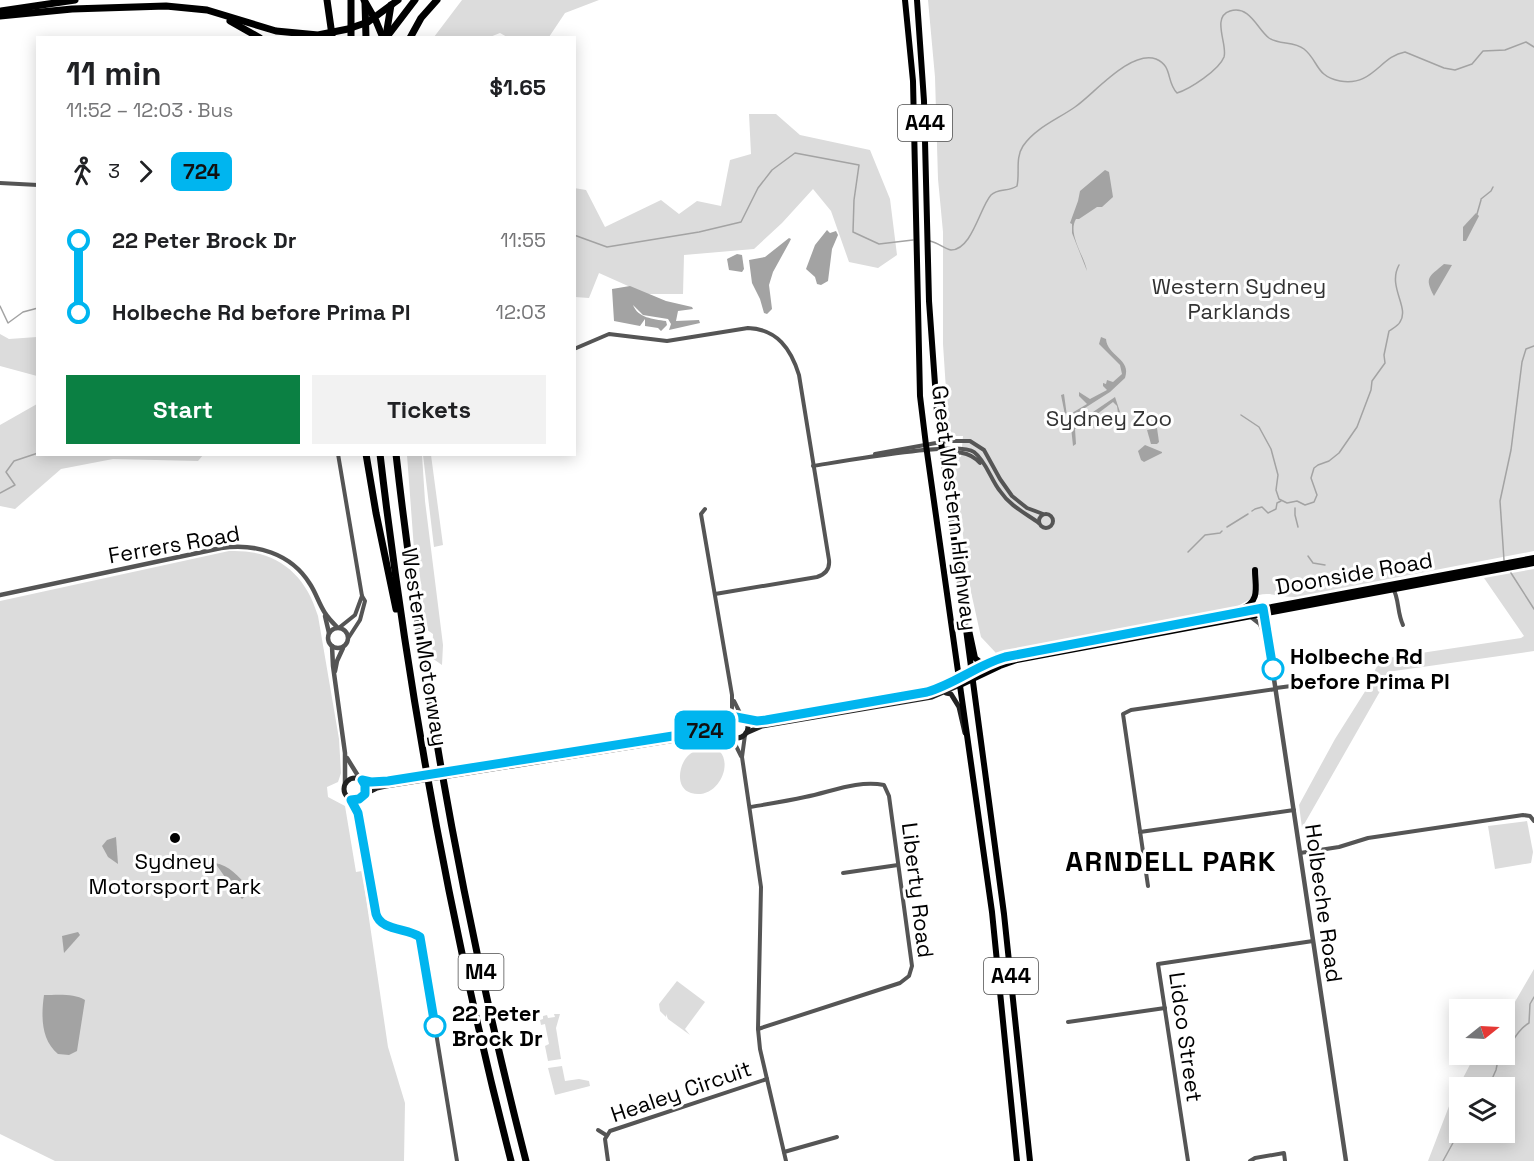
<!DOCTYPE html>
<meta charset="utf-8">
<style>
:root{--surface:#fff;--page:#f2f2f2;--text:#202124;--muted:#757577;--accent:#0b8043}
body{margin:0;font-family:"Space Grotesk",sans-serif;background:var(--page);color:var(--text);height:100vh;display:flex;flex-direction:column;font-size:22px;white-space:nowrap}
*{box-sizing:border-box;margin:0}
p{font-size:20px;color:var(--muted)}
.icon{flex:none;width:33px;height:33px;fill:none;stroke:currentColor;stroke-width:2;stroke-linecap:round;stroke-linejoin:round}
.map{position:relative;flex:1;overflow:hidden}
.panel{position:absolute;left:36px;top:36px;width:540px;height:420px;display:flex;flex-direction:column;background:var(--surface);border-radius:0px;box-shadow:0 3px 15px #0003}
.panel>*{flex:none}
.badge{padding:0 12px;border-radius:9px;font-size:21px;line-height:39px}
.needle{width:39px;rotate:72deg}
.tools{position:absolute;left:1449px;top:999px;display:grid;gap:12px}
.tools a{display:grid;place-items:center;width:66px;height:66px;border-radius:0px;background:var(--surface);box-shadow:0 3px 15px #0003;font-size:30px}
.map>.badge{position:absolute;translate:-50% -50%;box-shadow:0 0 0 3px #fff}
.legs{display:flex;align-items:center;gap:9px;height:66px;padding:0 30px;font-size:20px}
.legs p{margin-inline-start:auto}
.headline{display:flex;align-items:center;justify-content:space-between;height:102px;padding:0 30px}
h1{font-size:33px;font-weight:600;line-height:45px}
.cta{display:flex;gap:12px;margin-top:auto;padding:12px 30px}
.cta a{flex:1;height:69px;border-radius:0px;background:var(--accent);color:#fff;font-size:24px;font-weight:600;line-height:69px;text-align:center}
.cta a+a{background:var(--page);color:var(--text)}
ul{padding:0 30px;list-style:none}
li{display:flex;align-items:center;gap:21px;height:72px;font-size:22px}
li i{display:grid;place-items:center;width:9px;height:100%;margin:0 8px;background:currentColor}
li i::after{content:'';width:15px;height:15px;margin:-8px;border:4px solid;border-radius:50%;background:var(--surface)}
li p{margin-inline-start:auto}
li:first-child i{background:linear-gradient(#0000 50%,currentColor 0)}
li:last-child i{background:linear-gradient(currentColor 50%,#0000 0)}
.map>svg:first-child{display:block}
</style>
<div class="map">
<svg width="1534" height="1161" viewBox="0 0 1534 1161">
<rect width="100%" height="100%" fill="#fff"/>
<!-- green -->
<g fill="#dcdcdc" fill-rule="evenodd">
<path d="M 462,0 L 599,0 L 565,13 L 549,37 L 507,37 L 500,33 L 490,37 L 434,37 Z"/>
<path d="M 928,0 L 1534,0 L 1534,551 L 1295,597 C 1284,597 1269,592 1259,595 C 1250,598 1241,605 1232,609 L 996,653 L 981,637 L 971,592 L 952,458 L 961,457 L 963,436 L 949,436 L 943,344 L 943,232 L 938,179 L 935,77 Z"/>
<path d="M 749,114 L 776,114 L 800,135 L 870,150 L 890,199 L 897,255 L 878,268 L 849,262 L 831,211 L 813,189 L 782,223 L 754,249 L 684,255 L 683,294 L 646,294 L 599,273 L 589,298 L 575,297 L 574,188 L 586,190 L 605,227 L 661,200 L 679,214 L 697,201 L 721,206 L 730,160 L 751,154 Z"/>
<path d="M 0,334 L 9,339 L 37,337 L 37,376 L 0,366 Z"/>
<path d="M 37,404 L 38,454 L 203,455 L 198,461 L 113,459 L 61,469 L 15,509 L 0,506 L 0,425 Z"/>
<path d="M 407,455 L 422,455 L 425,501 L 443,645 L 442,665 L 432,658 L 433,634 L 426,629 L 419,568 L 414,549 Z"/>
<path d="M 423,455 L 427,456 L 431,455 L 443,545 L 434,547 Z"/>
<path d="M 229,551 C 275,549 305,572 318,616 L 339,739 L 341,773 L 338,782 L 327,787 L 328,797 L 345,806 L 356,872 L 362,871 L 388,1047 L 405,1103 L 404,1161 L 55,1161 L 0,1134 L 0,601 Z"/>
<path d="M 1534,569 L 1534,651 L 1387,672 L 1387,679 L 1302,828 L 1299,805 L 1335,739 L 1376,674 L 1375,670 L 1381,659 L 1521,638 L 1524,636 L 1484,578 Z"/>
<path d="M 707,746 C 740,749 722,802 691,793 C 674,788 679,762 690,754 C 695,750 701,748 707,746 Z"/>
<path d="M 1527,821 L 1533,852 L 1531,863 L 1495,869 L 1488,826 Z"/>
<path d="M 1534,969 L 1534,1161 L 1428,1161 L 1451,1101 L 1475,1055 L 1504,1054 L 1505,1019 ZM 1460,1088 L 1504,1088 L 1504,1132 L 1460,1132 Z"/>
<path d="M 677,981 L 705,1002 L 685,1029 L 690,1035 L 668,1019 L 666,1014 L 666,1017 L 660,1011 L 659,1004 Z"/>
<path d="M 554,1014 L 560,1014 L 556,1028 L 561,1059 L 548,1061 L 545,1046 L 549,1044 L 545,1024 L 541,1025 L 540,1020 L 543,1019 L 543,1016 L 547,1015 L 548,1018 L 555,1017 Z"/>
<path d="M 562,1066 L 565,1081 L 579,1079 L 589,1081 L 590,1086 L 555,1095 L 548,1068 Z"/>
</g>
<!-- water -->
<g fill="#a3a3a3">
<path d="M 1105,170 L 1109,172 L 1113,197 L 1102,207 L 1097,207 L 1079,219 L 1076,219 C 1067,234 1085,257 1087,271 L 1072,233 L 1072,224 L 1070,223 L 1078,201 L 1080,191 Z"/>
<path d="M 1476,213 L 1479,216 L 1466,241 L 1463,241 L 1463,227 Z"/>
<path d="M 827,230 L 830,233 L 836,231 L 838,235 L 832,249 L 828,281 L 821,285 L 817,284 L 815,277 L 806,269 L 815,245 Z"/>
<path d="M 789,238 L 791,239 L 789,243 L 773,272 L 769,285 L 772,309 L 767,314 L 764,313 L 760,299 L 752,283 L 749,260 L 765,257 Z"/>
<path d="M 737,254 L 742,255 L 744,269 L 742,272 L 729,270 L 727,259 Z"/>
<path d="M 1444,264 L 1452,265 L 1434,296 C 1424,277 1429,277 1444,264 Z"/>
<path d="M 630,286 L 666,301 L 692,307 L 693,309 L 678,311 L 676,321 L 699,320 L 700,323 L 669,330 L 671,324 L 668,319 L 643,315 L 633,305 C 638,318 653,319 666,321 L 667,325 L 661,331 L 658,328 L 645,326 L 645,319 L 640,326 L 614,321 L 612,289 Z"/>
<path d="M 1101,337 L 1106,339 C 1107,356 1132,359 1125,378 L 1110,392 L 1066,420 L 1061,395 L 1064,394 L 1067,416 L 1087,404 L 1079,396 L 1079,392 L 1090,399 L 1107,390 L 1103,386 L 1103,383 L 1106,384 L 1107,380 L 1113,382 L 1122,374 L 1120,365 L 1099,344 Z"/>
<path d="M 1115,397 L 1120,412 L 1118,413 L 1117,406 L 1113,402 L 1092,418 L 1096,425 L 1095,428 L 1091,427 L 1086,421 L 1075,429 L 1076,444 L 1073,446 L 1071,427 Z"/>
<path d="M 1157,428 L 1159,442 L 1157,444 L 1151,444 L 1147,430 Z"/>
<path d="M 1145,445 L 1162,452 L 1162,453 L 1144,462 L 1141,460 L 1138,451 Z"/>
<path d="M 116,837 L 118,864 L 108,857 L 102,846 L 107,840 Z"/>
<path d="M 215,863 C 229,865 239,877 248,887 L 245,896 L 242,899 C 232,888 224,875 215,863 Z"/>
<path d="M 78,932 L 80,935 L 64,953 L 62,936 Z"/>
<path d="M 44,995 C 57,995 74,993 85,1000 L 77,1051 L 69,1055 L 58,1054 C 41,1040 41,1016 44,995 Z"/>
</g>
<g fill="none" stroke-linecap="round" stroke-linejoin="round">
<!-- stream -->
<g stroke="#a3a3a3" stroke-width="1.5">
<path d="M 1481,199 L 1491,191 L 1493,187"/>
<path d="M 1477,214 L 1481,200"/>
<path d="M 574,235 L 607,247 L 699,232 L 741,222 L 758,188 L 772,170 L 795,153 L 859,165 L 854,200 L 853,232 L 879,244 L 913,240"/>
<path d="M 930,241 C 939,243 944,249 951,250 C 972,250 980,207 991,195 C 998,188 1009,192 1017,186 C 1020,173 1015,158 1023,146 C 1035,128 1058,119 1075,107 C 1094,94 1130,50 1156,59 C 1173,66 1166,82 1177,93 C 1190,89 1219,70 1224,57 C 1228,45 1211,17 1230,11 C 1250,5 1257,29 1269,38 C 1279,45 1294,41 1304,49 C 1319,61 1315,76 1340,81 C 1373,87 1380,56 1405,52 L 1444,68 L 1455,70 L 1472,64 L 1483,51 L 1505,50 L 1526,42 L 1534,47"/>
<path d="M 0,306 L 8,323 L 23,312 L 38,308"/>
<path d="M 1241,415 L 1259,427 L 1271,449 L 1278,475 L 1276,490 L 1279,499 L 1287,503 L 1297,501 L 1305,505 L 1314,502 L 1317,495 L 1311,478 L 1314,468 L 1318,465 L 1329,461 L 1339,453 L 1357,427 L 1371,390 L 1372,381 L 1385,363 L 1384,355 L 1389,331 C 1393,328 1398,326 1400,322 C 1410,307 1387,287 1399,265"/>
<path d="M 0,493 L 15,485 L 6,472 L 14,461 L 38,453"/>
<path d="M 1295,508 L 1295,515 L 1298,527"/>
<path d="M 1252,511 L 1255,509 L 1262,507 L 1268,513 L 1276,509 L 1277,503 L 1281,501"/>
<path d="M 1227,527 L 1248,514"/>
<path d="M 1188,552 L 1205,535 L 1220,533 L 1222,531"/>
<path d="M 1308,556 L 1313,563 L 1325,565"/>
<path d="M 1504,560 L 1500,501 L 1511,450 L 1522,362 L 1526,349 L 1534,346"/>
<path d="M 1511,573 L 1534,609"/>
<path d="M 1488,1088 L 1496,1070 L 1498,1060 C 1511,1049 1514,1032 1529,1023 L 1530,1004 L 1534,997"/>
<path d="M 1443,1161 L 1460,1130"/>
</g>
<!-- minor -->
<g stroke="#555" stroke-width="4">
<path d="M 0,183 L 38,185"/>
<path d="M 574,349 L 609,334 L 667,341 L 748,328 C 777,329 791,349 799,375 L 829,560 C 830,569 826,574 817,577 L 715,594"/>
<path d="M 338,454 L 362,596 L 365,601 L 360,620 L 349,637"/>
<path d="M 875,454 L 947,441 L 970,441 L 984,450 L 1000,479 L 1012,496 L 1027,508 L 1043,514"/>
<path d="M 944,462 C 951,446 971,453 980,463"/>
<path d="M 813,466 C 839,462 958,440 974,452 C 986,461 991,480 1000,491 C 1010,506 1025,513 1039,523"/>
<path d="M 705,509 L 701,514 L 732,695 L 732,708 L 728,721"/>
<circle cx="1046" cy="521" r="7"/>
<path d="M 1393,589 C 1399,597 1397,613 1403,625"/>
<path d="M 340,627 L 355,615 L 362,596"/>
<path d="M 1276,688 L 1314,683"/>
<path d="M 734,701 L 742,717"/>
<path d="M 745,735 L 742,757 L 761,887 L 758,1029 L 760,1049 L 786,1161"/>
<path d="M 731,736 L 741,756"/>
<path d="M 351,800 L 358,813 L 377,919 C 389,931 412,927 421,941 L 457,1161"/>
<path d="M 750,807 C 768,804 787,801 805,797 C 831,792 857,780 884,785 L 889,796 L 912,966 L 909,976 L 900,983 L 758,1029"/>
<path d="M 358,812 L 361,798"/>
<path d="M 1140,832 L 1294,810"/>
<path d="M 1300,853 L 1339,847 L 1368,838 L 1523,815 L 1530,816 L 1534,821"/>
<path d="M 843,873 L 898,865"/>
<path d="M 1148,886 L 1123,714 L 1131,710 L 1276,689"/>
<path d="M 1068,1022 L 1165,1008"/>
<path d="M 598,1130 L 606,1135"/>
<path d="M 784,1152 L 837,1137"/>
<path d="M 608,1161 L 605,1139 L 610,1131 L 767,1079"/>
<path d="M 1188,1161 L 1158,964 L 1313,941"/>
<path d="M 1250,1161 L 1255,1158 L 1284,1153 L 1285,1161"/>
</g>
<!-- tertiary -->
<g stroke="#555" stroke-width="4.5">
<path d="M 0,595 L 221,548 C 255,543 291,553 310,584 C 316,593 319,604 325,613 C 328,618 333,623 337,627"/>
<path d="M 1264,612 L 1346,1161"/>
<path d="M 325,616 L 329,633"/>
<path d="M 1251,617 L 1260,624 L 1265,637"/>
<circle cx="338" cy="638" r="10"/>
<path d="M 332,646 L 333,666 L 345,753 L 345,783"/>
<path d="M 335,671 L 337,661 L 343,648"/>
<path d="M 347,758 L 360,779"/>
</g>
<!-- secondary -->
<g stroke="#222" stroke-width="5">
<path d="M 946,693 L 951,694 L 959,707 L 965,733"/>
<circle cx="737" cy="727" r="11"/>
<path d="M 743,718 L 766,720 L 927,692 L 959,679"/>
<path d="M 746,733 L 762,726 L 932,697 L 960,685"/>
<circle cx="355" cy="789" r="11"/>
<path d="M 362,780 L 371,782 L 388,781 L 698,732 L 714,728 L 727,723"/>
<path d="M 365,794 L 377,788 L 386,786 L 713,734 L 730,735"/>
</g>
<!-- primary -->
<g stroke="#000" stroke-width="6">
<path d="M 1242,609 C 1261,600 1255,587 1255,570"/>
<path d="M 969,630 L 975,658 L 981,663 L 986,663"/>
<path d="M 959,679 L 990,662 L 1005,657 L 1534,558"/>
<path d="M 960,685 L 1000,666 L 1017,660 L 1534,563"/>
</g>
<!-- trunk -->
<g stroke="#000" stroke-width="6">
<path d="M 905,0 L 913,81 L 920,396 L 926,445 L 992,912 L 1017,1161"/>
<path d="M 917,0 L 924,101 L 929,301 L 937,412 L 1004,914 L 1030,1161"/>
</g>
<!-- motorway -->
<g stroke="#000" stroke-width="7">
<path d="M 327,0 L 332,35"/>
<path d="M 351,0 L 351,38"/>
<path d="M 364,0 L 376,21 L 383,38"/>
<path d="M 365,3 L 366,38"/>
<path d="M 1,11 L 75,0"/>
<path d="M 0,16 L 72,9 L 166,6 L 207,10 L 276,31 L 318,35 L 348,29 L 368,22 L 398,0"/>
<path d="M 230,21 L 260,38"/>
<path d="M 386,36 L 391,5"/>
<path d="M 386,38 L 415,0"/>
<path d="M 410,38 L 421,18 L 437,0"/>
<path d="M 366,454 L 376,513 L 396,609"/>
<path d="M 380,454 C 408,693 451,929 511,1161"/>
<path d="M 396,454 C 423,693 466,928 526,1161"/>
</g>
</g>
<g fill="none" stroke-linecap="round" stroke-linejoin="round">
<!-- line-1 casing -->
<g stroke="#fff" stroke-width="14">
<path id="line-1" d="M 435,1026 L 420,937 C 407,928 381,931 376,914 L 358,813 L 351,800 L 359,799 L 365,794 L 365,785 L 362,780 L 371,782 L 388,781 L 698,732 L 717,728 L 736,717 L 757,721 L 766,720 L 927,692 C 955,684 977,665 1005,657 L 1263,608 L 1273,669"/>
</g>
<!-- line-1 -->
<use href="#line-1" stroke="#00b5ef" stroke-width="9"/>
</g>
<!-- markers -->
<g fill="#fff" stroke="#00b5ef" stroke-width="3">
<circle cx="1273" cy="669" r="10"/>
<circle cx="435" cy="1026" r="10"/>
</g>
<circle fill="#000" stroke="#fff" stroke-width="2" cx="175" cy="838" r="6"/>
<g text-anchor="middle" stroke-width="6" stroke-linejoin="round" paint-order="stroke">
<!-- shield labels -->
<g fill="#fff" stroke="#4c4c4c" stroke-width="1.5">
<rect x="898" y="105" width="54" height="36" rx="4.5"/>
<rect x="458.5" y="954" width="45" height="36" rx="4.5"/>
<rect x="984" y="958" width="54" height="36" rx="4.5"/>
</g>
<g font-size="21" font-weight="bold" fill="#000">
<text x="925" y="130">A44</text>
<text x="481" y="979">M4</text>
<text x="1011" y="983">A44</text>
</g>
<!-- park labels -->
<g font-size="22" fill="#333" stroke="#fff">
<text x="1239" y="294">Western Sydney<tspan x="1239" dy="25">Parklands</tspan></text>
<text x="1109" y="426">Sydney Zoo</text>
</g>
<!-- street labels -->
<g font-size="22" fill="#000" stroke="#fff">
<text transform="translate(955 508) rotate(83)" y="8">Great Western Highway</text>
<text transform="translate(174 544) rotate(-10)" y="8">Ferrers Road</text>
<text transform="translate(1354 573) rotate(-10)" y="8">Doonside Road</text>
<text transform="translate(425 647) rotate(81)" y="8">Western Motorway</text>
<text transform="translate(918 890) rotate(83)" y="8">Liberty Road</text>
<text transform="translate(1324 903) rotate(82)" y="8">Holbeche Road</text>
<text transform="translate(1186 1037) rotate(82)" y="8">Lidco Street</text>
<text transform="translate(681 1091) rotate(-19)" y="8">Healey Circuit</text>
</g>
<!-- stop labels -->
<g font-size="22" font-weight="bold" fill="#000" stroke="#fff" text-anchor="start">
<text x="1290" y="664">Holbeche Rd<tspan x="1290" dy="25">before Prima Pl</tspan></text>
<text x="452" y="1021">22 Peter<tspan x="452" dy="25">Brock Dr</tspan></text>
</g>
<!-- poi labels -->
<g font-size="22" fill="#000" stroke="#fff">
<text x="175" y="869">Sydney<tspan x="175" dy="25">Motorsport Park</tspan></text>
</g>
<!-- district labels -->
<g font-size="28" font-weight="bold" letter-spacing="1.5" fill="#000" stroke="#fff">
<text x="1171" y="871">ARNDELL PARK</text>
</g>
</g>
</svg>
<div class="tools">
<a><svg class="needle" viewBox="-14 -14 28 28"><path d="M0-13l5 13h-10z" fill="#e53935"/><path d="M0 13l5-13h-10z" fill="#757577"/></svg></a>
<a><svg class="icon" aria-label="layers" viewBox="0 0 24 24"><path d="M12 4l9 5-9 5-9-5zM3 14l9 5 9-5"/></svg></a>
</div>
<b class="badge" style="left:705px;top:730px;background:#00b5ef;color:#111">724</b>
<section class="panel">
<div class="headline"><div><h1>11 min</h1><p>11:52 – 12:03 · Bus</p></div><b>$1.65</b></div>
<div class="legs"><svg class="icon" aria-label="walk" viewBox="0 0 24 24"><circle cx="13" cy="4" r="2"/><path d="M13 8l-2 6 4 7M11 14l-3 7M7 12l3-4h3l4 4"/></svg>3<svg class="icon" aria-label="forward" viewBox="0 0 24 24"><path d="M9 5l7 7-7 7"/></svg><b class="badge" style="background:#00b5ef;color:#111">724</b></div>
<ul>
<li><i style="color:#00b5ef"></i><b>22 Peter Brock Dr</b><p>11:55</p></li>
<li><i style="color:#00b5ef"></i><b>Holbeche Rd before Prima Pl</b><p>12:03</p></li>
</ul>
<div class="cta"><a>Start</a><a>Tickets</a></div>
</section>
</div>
